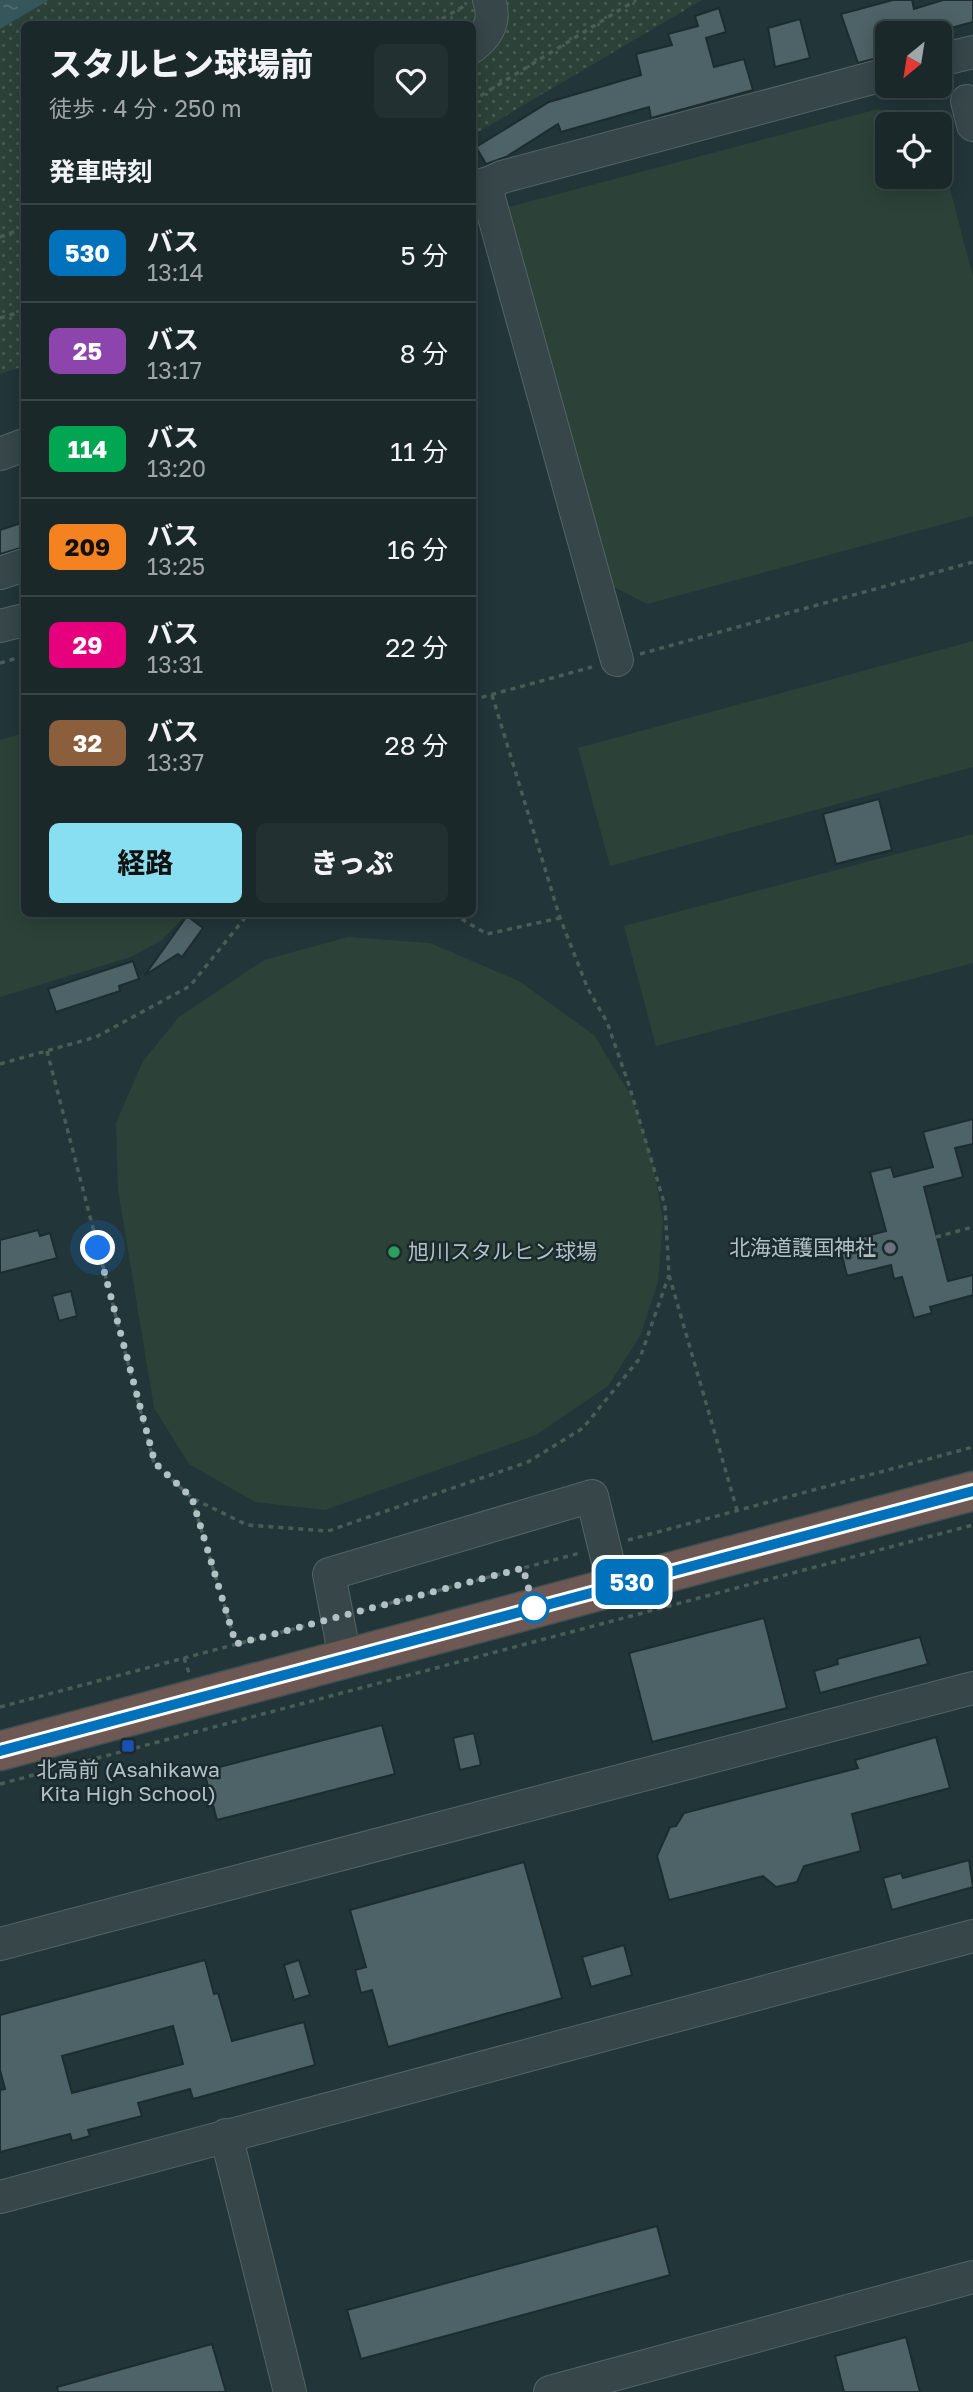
<!DOCTYPE html>
<html lang="ja">
<meta charset="utf-8">
<style>
:root{--surface:#1a282a;--page:#233032;--text:#f1f3f6;--muted:#9fa6a8;--line:#384447;--accent:#89dff2}
body{margin:0;font-family:"Golos Text","Noto Sans JP",sans-serif;background:var(--page);color:var(--text);height:100vh;display:flex;flex-direction:column;font-size:26px;white-space:nowrap}
*{box-sizing:border-box;margin:0}
p{font-size:23px;color:var(--muted)}
.icon{flex:none;width:38px;height:38px;fill:none;stroke:currentColor;stroke-width:2;stroke-linecap:round;stroke-linejoin:round}
.map{position:relative;flex:1;overflow:hidden}
.sheet{position:absolute;left:21px;top:21px;width:455px;height:896px;display:flex;flex-direction:column;background:var(--surface);border-radius:10px;box-shadow:0 4px 18px #0003,0 0 0 2px var(--line)}
.sheet>*{flex:none}
.badge{padding:0 14px;border-radius:10px;font-size:24px;line-height:46px}
.needle{width:46px;rotate:210deg}
.buttons{position:absolute;left:875px;top:21px;display:grid;gap:14px}
.buttons a{display:grid;place-items:center;width:77px;height:77px;border-radius:10px;background:var(--surface);box-shadow:0 4px 18px #0003,0 0 0 2px var(--line);font-size:35px}
.you{position:absolute;width:35px;height:35px;margin:-18px;border:5px solid #fff;border-radius:50%;background:#1a73e8;box-shadow:0 0 0 10px #1a73e833}
.map>.badge{position:absolute;translate:-50% -50%;box-shadow:0 0 0 4px #fff}
h2{padding:0 28px;font-size:26px;line-height:63px}
.round{display:grid;place-items:center;flex:none;width:74px;height:74px;border-radius:10px;background:var(--page)}
.summary{display:flex;align-items:center;justify-content:space-between;height:119px;padding:0 28px}
h1{font-size:33px;font-weight:800;line-height:52px}
.cta{display:flex;gap:14px;margin-top:auto;padding:14px 28px}
.cta a{flex:1;height:80px;border-radius:10px;background:var(--accent);color:#111;font-size:28px;font-weight:800;line-height:80px;text-align:center}
.cta a+a{background:var(--page);color:var(--text)}
ul{padding:0;list-style:none}
li{display:flex;align-items:center;gap:21px;height:98px;padding:0 28px;border-top:2px solid var(--line)}
li div{flex:1}
li b{display:block;font-size:26px}
li em{font-style:normal}
li .badge{min-width:77px;font-weight:700;text-align:center}
.map>svg:first-child{display:block}
</style>
<div class="map">
<svg width="973" height="2392" viewBox="0 0 973 2392">
<defs>
<pattern id="grass-dots" width="8" height="8" patternUnits="userSpaceOnUse" patternTransform="scale(1.75)"><rect width="8" height="8" fill="#2c4238"/><path d="M2 2h.1M6 6h.1" fill="none" stroke="#485c53" stroke-width="1.8" stroke-linecap="round"/></pattern>
<pattern id="water-ripples" width="26" height="14" patternUnits="userSpaceOnUse" patternTransform="scale(1.75)"><rect width="26" height="14" fill="#35575c"/><path d="M2 4q2-2 4 0t4 0M15 11q2-2 4 0t4 0" fill="none" stroke="#506d72"/></pattern>
</defs>
<rect width="100%" height="100%" fill="#223538"/>
<!-- grass -->
<path fill="url(#grass-dots)" d="M 49,0 L 702,0 L 473,135 L 472,24 L 24,24 L 24,366 L 0,374 L 0,29 Z"/>
<!-- garden -->
<g fill="#2c4238">
<path d="M 878,109 L 908,124 L 887,124 L 887,177 L 940,177 L 940,150 L 973,277 L 973,516 L 647,604 L 602,581 L 505,208 Z"/>
<path d="M 973,641 L 973,767 L 610,866 L 578,748 Z"/>
<path d="M 24,733 L 24,914 L 187,914 L 162,940 L 131,957 L 0,997 L 0,740 Z"/>
<path d="M 973,834 L 973,963 L 656,1046 L 624,926 Z"/>
<path d="M 348,937 L 430,943 L 519,981 L 594,1035 L 634,1101 L 652,1160 L 663,1221 L 658,1282 L 640,1336 L 608,1386 L 536,1435 L 325,1510 L 255,1502 L 189,1464 L 154,1408 L 118,1190 L 116,1123 L 143,1061 L 179,1017 L 264,960 Z"/>
</g>
<!-- water -->
<path fill="url(#water-ripples)" d="M 0,0 L 49,0 L 0,29 Z"/>
<!-- building -->
<g fill="#4e6367" stroke="#1d2d2f" stroke-width="2" fill-rule="evenodd">
<path d="M 893,0 L 912,0 L 914,9 L 943,0 L 973,0 L 973,22 L 940,31 L 940,27 L 926,31 L 924,24 L 887,33 L 879,36 L 885,56 L 858,63 L 841,14 Z"/>
<path d="M 719,8 L 726,32 L 706,38 L 714,67 L 744,59 L 753,90 L 651,118 L 649,107 L 561,132 L 558,124 L 506,157 L 486,164 L 476,147 L 549,102 L 641,75 L 636,54 L 672,45 L 668,34 L 698,26 L 695,16 Z"/>
<path d="M 800,19 L 810,58 L 775,67 L 768,28 Z"/>
<path d="M 24,522 L 24,547 L 0,554 L 0,530 Z"/>
<path d="M 879,799 L 892,850 L 836,864 L 823,814 Z"/>
<path d="M 187,916 L 203,928 L 182,957 L 178,954 L 145,975 Z"/>
<path d="M 133,961 L 139,979 L 119,986 L 120,991 L 56,1012 L 48,989 Z"/>
<path d="M 973,1119 L 973,1144 L 955,1148 L 963,1177 L 924,1187 L 948,1281 L 973,1275 L 973,1295 L 930,1307 L 932,1313 L 914,1318 L 902,1277 L 894,1279 L 891,1265 L 847,1276 L 839,1243 L 886,1231 L 870,1172 L 891,1167 L 894,1177 L 933,1167 L 923,1132 Z"/>
<path d="M 38,1230 L 40,1236 L 50,1233 L 57,1258 L 0,1273 L 0,1240 Z"/>
<path d="M 71,1291 L 77,1316 L 59,1321 L 52,1296 Z"/>
<path d="M 764,1618 L 787,1708 L 652,1742 L 629,1653 Z"/>
<path d="M 920,1637 L 928,1664 L 820,1693 L 814,1671 L 838,1664 L 837,1659 Z"/>
<path d="M 382,1725 L 395,1774 L 217,1820 L 204,1771 Z"/>
<path d="M 474,1733 L 481,1765 L 460,1770 L 453,1738 Z"/>
<path d="M 936,1737 L 950,1788 L 852,1814 L 861,1851 L 804,1866 L 797,1882 L 776,1887 L 763,1876 L 669,1900 L 657,1856 L 670,1827 L 676,1826 L 684,1813 L 858,1768 L 855,1760 Z"/>
<path d="M 969,1860 L 973,1887 L 892,1910 L 883,1878 L 901,1873 L 903,1878 Z"/>
<path d="M 524,1862 L 562,1998 L 388,2047 L 372,1990 L 361,1993 L 355,1970 L 366,1967 L 350,1910 Z"/>
<path d="M 624,1945 L 632,1975 L 591,1987 L 582,1957 Z"/>
<path d="M 205,1960 L 214,1994 L 218,1993 L 232,2041 L 304,2022 L 315,2065 L 193,2099 L 190,2089 L 138,2103 L 142,2116 L 88,2130 L 90,2136 L 72,2141 L 70,2134 L 0,2152 L 0,2090 L 5,2089 L 0,2070 L 0,2015 ZM 173,2026 L 183,2064 L 72,2093 L 62,2056 Z"/>
<path d="M 299,1960 L 310,1995 L 294,2000 L 284,1965 Z"/>
<path d="M 657,2226 L 670,2275 L 361,2359 L 347,2310 Z"/>
<path d="M 906,2337 L 920,2392 L 844,2392 L 835,2356 Z"/>
<path d="M 212,2344 L 226,2392 L 58,2392 L 57,2387 Z"/>
</g>
<g fill="none" stroke-linecap="round" stroke-linejoin="round">
<!-- minor casing -->
<g stroke="#546466" stroke-width="34">
<g id="minor">
<path d="M 472,47 C 489,34 496,20 489,0"/>
<path d="M 940,60 L 973,52"/>
<path d="M 967,101 L 973,125"/>
<path d="M 485,184 L 617,660"/>
<path d="M 472,191 L 502,177 L 887,74"/>
<path d="M 0,454 L 24,445"/>
<path d="M 0,573 L 24,565"/>
<path d="M 0,626 L 24,620"/>
<path d="M 345,1658 L 329,1574 L 592,1496 L 614,1587"/>
<path d="M 0,1944 L 973,1688"/>
<path d="M 226,2135 L 290,2392"/>
<path d="M 0,2197 L 973,1936"/>
<path d="M 550,2392 L 973,2277"/>
</g>
</g>
<!-- highway casing -->
<g stroke="#415153" stroke-width="41">
<path id="highway" d="M 0,1751 L 973,1491"/>
</g>
<!-- path -->
<g stroke="#495d56" stroke-width="3.5" stroke-dasharray="5 5" stroke-linecap="butt">
<path d="M 433,24 L 464,6"/>
<path d="M 472,101 L 636,0"/>
<path d="M 0,237 L 24,228"/>
<path d="M 0,318 L 24,311"/>
<path d="M 640,654 L 973,562"/>
<path d="M 0,663 L 24,656"/>
<path d="M 492,695 L 560,918 L 588,989 L 607,1022 L 629,1085 L 665,1206 L 669,1275 L 737,1510"/>
<path d="M 472,700 L 592,667"/>
<path d="M 453,914 L 487,934 L 560,918"/>
<path d="M 47,1051 L 154,1463 L 192,1498 L 247,1525 L 328,1531 L 528,1462 L 583,1428 L 640,1358 L 669,1275"/>
<path d="M 0,1064 L 96,1037 L 190,986 L 248,914"/>
<path d="M 936,1237 L 973,1227"/>
<path d="M 192,1499 L 236,1644"/>
<path d="M 628,1540 L 973,1447"/>
<path d="M 360,1611 L 580,1553"/>
<path d="M 184,1658 L 189,1673"/>
<path d="M 0,1707 L 312,1624"/>
<path d="M 0,1784 L 973,1525"/>
</g>
<!-- minor -->
<use href="#minor" stroke="#364649" stroke-width="32"/>
<!-- highway -->
<use href="#highway" stroke="#6e5853" stroke-width="38"/>
</g>
<g fill="none" stroke-linecap="round" stroke-linejoin="round">
<!-- line casing -->
<g stroke="#fff" stroke-width="16">
<path id="line" d="M 0,1751 L 973,1491"/>
</g>
<!-- line -->
<use href="#line" stroke="#0072bc" stroke-width="10"/>
<!-- walk -->
<path stroke="#b1c1c5" stroke-width="7" stroke-dasharray="0 12.6" d="M 98,1248 L 155,1463 L 192,1498 L 236,1644 L 523,1568 L 534,1608"/>
</g>
<!-- markers -->
<circle fill="#6b7280" stroke="#1b2b2d" stroke-width="2.5" cx="890" cy="1248" r="7"/>
<circle fill="#2e9e5b" stroke="#1b2b2d" stroke-width="2.5" cx="394" cy="1252" r="7"/>
<circle fill="#fff" stroke="#0072bc" stroke-width="3.5" cx="534" cy="1608" r="14"/>
<rect fill="#1a4fb4" stroke="#1b2b2d" stroke-width="2.5" x="121" y="1739" width="14" height="14" rx="3.5"/>
<g text-anchor="middle" stroke-width="5" stroke-linejoin="round" paint-order="stroke">
<!-- poi labels -->
<g font-size="21" fill="#b1c1c5" stroke="#1b2b2d" text-anchor="end">
<text x="876" y="1255">北海道護国神社</text>
<text x="408" y="1259" text-anchor="start">旭川スタルヒン球場</text>
<text x="128" y="1777" text-anchor="middle">北高前 (Asahikawa<tspan x="128" dy="24">Kita High School)</tspan></text>
</g>
</g>
</svg>
<div class="buttons">
<a><svg class="needle" viewBox="-14 -14 28 28"><path d="M0-13l5 13h-10z" fill="#e53935"/><path d="M0 13l5-13h-10z" fill="#9fa6a8"/></svg></a>
<a><svg class="icon" aria-label="locate" viewBox="0 0 24 24"><circle cx="12" cy="12" r="6"/><path d="M12 2v4M12 18v4M2 12h4M18 12h4"/></svg></a>
</div>
<div class="you" style="left:98px;top:1248px"></div>
<b class="badge" style="left:632px;top:1582px;background:#0072bc;color:#fff">530</b>
<section class="sheet">
<div class="summary"><div><h1>スタルヒン球場前</h1><p>徒歩 · 4 分 · 250 m</p></div><a class="round"><svg class="icon" aria-label="heart" viewBox="0 0 24 24"><path d="M12 20l-8-8c-3-5 5-10 8-4 3-6 11-1 8 4z"/></svg></a></div>
<h2>発車時刻</h2>
<ul>
<li><span class="badge" style="background:#0072bc;color:#fff">530</span><div><b>バス</b><p>13:14</p></div><em>5 分</em></li>
<li><span class="badge" style="background:#8e44ad;color:#fff">25</span><div><b>バス</b><p>13:17</p></div><em>8 分</em></li>
<li><span class="badge" style="background:#00a651;color:#fff">114</span><div><b>バス</b><p>13:20</p></div><em>11 分</em></li>
<li><span class="badge" style="background:#f58220;color:#111">209</span><div><b>バス</b><p>13:25</p></div><em>16 分</em></li>
<li><span class="badge" style="background:#e6007e;color:#fff">29</span><div><b>バス</b><p>13:31</p></div><em>22 分</em></li>
<li><span class="badge" style="background:#8b5e3c;color:#fff">32</span><div><b>バス</b><p>13:37</p></div><em>28 分</em></li>
</ul>
<div class="cta"><a>経路</a><a>きっぷ</a></div>
</section>
</div>
